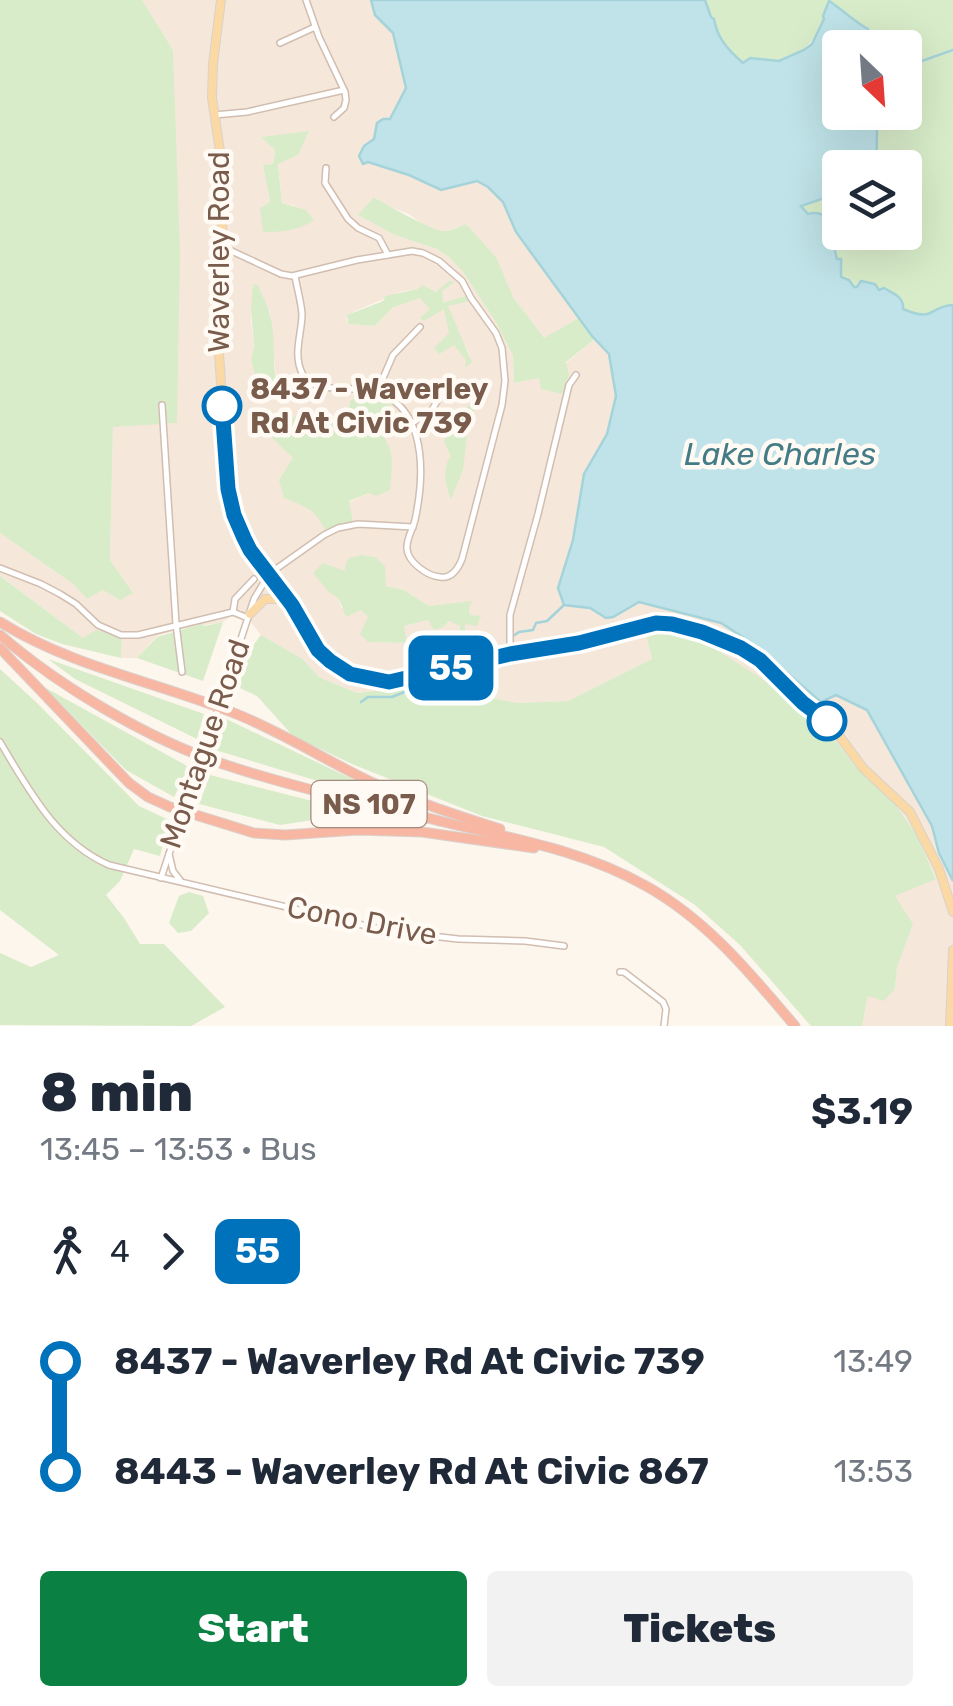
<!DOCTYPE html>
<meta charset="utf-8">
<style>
:root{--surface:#fff;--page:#f2f2f3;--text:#1f2937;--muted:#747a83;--accent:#0b8043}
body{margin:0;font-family:Rubik,sans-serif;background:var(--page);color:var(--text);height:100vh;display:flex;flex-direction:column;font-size:38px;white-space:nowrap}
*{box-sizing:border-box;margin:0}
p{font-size:32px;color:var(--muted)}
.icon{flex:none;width:55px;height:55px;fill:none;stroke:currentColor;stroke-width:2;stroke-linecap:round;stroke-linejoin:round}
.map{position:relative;height:1026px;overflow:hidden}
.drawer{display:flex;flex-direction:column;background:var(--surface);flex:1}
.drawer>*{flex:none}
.badge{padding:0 20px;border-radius:15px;font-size:35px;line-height:65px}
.needle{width:65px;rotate:155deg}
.buttons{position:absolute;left:822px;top:30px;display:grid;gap:20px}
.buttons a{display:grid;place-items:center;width:100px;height:100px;border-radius:10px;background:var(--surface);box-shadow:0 10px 40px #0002;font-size:50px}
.map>.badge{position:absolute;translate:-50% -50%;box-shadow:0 0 0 5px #fff}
.legs{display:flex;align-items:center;gap:15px;height:110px;padding:0 40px;font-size:32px}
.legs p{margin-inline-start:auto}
.summary{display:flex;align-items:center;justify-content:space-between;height:170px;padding:0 40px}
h1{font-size:55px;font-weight:800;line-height:75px}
.primary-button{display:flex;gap:20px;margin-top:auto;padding:20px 40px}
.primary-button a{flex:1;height:115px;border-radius:10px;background:var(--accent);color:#fff;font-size:40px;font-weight:800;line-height:115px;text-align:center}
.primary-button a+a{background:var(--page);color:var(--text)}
ul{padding:0 40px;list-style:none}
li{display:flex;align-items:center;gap:35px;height:110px;font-size:38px}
li i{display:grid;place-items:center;width:15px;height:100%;margin:0 12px;background:currentColor}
li i::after{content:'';width:25px;height:25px;margin:-12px;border:8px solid;border-radius:50%;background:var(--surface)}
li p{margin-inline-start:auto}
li:first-child i{background:linear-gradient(#0000 50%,currentColor 0)}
li:last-child i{background:linear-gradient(currentColor 50%,#0000 0)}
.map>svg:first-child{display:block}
</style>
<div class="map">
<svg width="953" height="1026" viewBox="0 0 953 1026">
<rect width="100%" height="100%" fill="#fdf6ec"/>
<!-- residential -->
<path fill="#f5e8da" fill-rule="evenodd" d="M 142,0 L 371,0 L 375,15 L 393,33 L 406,88 L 390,120 L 377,123 L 374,139 L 364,146 L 368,162 L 409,175 L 441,190 L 477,181 L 488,187 L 503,202 L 516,232 L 579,318 L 544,339 L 513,297 L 479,241 L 466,224 L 444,232 L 426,227 L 409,214 L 385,205 L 375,197 L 358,215 L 395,235 L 437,249 L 449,257 L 463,272 L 497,324 L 513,356 L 514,383 L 540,377 L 566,363 L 595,339 L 609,353 L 616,396 L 607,434 L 584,474 L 573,540 L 558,588 L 665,607 L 690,617 L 721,623 L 755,645 L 821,702 L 836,695 L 867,710 L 932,826 L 939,853 L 953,881 L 953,1026 L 862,1026 L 868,996 L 895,989 L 897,967 L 894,896 L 936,878 L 917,835 L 895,804 L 855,766 L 829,732 L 804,716 L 787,695 L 646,630 L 652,659 L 568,701 L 518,703 L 474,695 L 472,680 L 357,693 L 319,677 L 303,659 L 261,635 L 240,609 L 223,622 L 177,630 L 157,636 L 137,658 L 121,658 L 122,637 L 83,638 L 0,576 L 0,533 L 73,584 L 87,599 L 103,590 L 133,593 L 110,560 L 113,426 L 176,423 L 173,50 ZM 308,132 L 298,155 L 278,163 L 282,203 L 296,206 L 263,206 L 270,202 L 263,165 L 273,164 L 275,150 L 262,137 ZM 454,283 L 441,291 L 443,303 L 470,355 L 467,360 L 454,345 L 444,305 L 427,304 L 420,298 L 392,308 L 375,326 L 348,324 L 346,318 L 353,312 L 400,292 L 418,289 L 436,292 ZM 253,285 L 258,285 L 270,312 L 276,379 L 251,360 L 254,346 L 251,320 ZM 371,394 L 388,403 L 392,408 L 375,428 L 383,435 L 369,493 L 318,516 L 304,505 L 284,498 L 293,458 L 273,439 L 305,419 L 316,425 L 343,420 L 348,413 L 350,401 ZM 362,555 L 375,557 L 384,566 L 386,586 L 404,590 L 429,606 L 471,602 L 469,606 L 470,616 L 480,616 L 465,624 L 466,648 L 455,651 L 460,625 L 449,621 L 443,627 L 428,620 L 403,626 L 406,643 L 368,642 L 369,617 L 361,610 L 341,608 L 339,599 L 346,571 Z"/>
<!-- green -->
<g fill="#d8ecc9">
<path d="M 0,0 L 142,0 L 173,50 L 180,252 L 177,423 L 113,427 L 110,560 L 133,593 L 120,600 L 103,590 L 87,599 L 73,584 L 0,533 Z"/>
<path d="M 705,0 L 953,0 L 953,305 C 929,306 934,323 903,309 C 904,296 893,293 883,288 L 879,291 L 875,284 L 860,281 L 857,287 L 854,286 L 846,278 L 840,278 L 841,259 L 837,260 L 832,254 L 835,252 L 829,221 L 814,212 L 808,214 L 801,206 L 824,198 L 829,200 L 840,197 L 840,232 L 905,232 L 905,168 L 875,167 L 877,123 L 880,113 L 905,112 L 905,48 L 873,47 L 867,29 L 860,24 L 859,27 L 854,24 L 852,17 L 831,2 L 828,3 C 820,33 808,58 773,61 C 761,62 753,56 743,63 C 728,49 717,39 714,19 L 711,18 Z"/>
<path d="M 309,131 L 298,155 L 278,164 L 282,203 L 306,210 L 314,220 C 298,231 282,232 263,232 L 260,208 L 270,202 L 263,165 L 273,164 L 275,150 L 261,137 Z"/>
<path d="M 374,197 C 384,204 432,230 442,231 C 449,232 458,227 466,224 L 496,257 L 513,297 L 544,338 L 579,318 L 595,339 L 566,362 L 569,375 L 562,394 L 541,389 L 539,378 L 514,383 L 513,356 L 497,324 L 463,272 L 449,257 L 437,249 L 395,235 L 358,215 Z"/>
<path d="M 449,281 L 455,282 L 442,291 L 443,303 L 466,296 L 469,301 L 448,306 L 472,362 L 465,368 L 466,360 L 454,345 L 439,354 L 434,348 L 449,333 L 444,309 L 424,321 L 420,318 L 430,309 L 420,298 L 392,308 L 375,326 L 348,324 L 347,315 L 381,302 L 384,300 L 385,296 L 418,289 L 422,285 L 436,292 Z"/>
<path d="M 253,284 L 258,285 C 262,295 268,305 270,315 C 276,336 272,358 276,380 L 262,384 L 256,377 L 251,360 L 254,346 L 251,308 Z"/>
<path d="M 361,394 C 374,394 385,398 393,408 L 375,428 C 397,448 392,463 390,490 L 376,496 L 369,493 L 349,501 L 353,522 L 325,530 C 315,509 305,506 284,498 L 279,480 L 293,458 L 273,439 L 268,425 L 297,416 L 316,425 L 343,420 L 348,413 L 350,401 Z"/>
<path d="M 479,394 L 468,428 L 463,470 L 451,499 C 446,486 441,468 451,456 L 444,442 L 447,433 L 457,427 L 461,416 L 465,415 L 467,407 Z"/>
<path d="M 362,555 L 375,557 L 385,566 L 386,586 L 404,590 L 429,606 L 472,601 L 469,607 L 470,615 L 481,616 L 477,626 L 465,624 L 466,649 L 455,652 L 460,626 L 449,621 L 443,627 L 434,630 L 428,620 L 404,626 L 407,643 L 368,642 L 360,634 L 368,617 L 361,610 L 346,617 L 339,599 L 329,592 L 313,573 L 323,563 L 345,571 L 345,565 L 349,558 Z"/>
<path d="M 0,576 L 83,638 L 96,630 L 122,637 L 121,658 L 62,644 L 36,634 L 0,611 Z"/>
<path d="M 223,622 L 203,681 L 137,658 L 157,637 L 201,624 L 205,626 Z"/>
<path d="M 645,629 L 670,631 L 711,646 L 787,695 L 804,716 L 829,732 L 855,766 L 895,804 L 917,835 L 936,879 L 895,896 L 913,924 L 897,967 L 895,989 L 884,1001 L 868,996 L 862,1026 L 811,1026 L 740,945 L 695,905 L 604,847 L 482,816 L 352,764 L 293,736 L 257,696 L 240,688 L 245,656 L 261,635 L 303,659 L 319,677 L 357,693 L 473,680 L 475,695 L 518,703 L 568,701 L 652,659 Z"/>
<path d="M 48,659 L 204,714 L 197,739 L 75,679 Z"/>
<path d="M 0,669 L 36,702 L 139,806 L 169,820 L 160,856 L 134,849 L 120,881 L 106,895 L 124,918 L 140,944 L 164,944 L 225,1007 L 191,1026 L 0,1025 L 0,953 L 31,967 L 59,955 L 0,910 Z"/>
<path d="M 44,687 L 189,767 L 174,797 L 126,770 Z"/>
<path d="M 224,718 L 365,785 L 331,785 L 215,750 Z"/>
<path d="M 210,775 L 360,813 L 280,825 L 199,804 Z"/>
<path d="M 189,892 L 203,896 L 209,913 L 191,931 L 178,933 L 169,923 L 179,896 Z"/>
</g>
<!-- water -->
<path fill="#bfe3e8" stroke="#a5d3da" stroke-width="2.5" d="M 371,0 L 705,0 L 711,17 L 714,19 C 717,38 728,50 743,63 L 750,58 L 779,61 L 804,50 L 812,44 L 824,19 L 823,16 L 829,1 C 844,11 855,22 868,29 L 873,47 L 840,48 L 840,112 L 880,113 C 874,130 879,149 875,166 L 840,168 L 840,197 L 829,200 L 824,198 L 801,206 L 808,214 C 837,207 831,241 837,259 L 841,259 L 841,277 L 849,280 L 854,287 L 857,287 L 861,281 L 875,284 L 879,290 L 884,288 C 893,294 904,296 903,309 C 935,323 929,306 953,305 L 953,881 L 939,853 L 932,826 L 867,710 L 836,695 L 821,702 L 755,645 L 721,623 L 639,602 L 613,617 L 606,618 L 590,608 L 564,605 L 558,588 L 573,540 L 584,474 L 607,434 L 616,396 L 609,354 L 592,336 L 516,232 L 503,202 L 488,187 L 477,181 L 441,190 L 409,175 L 368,162 L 363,164 L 359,156 L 364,146 L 374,139 L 377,123 L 383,119 L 390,119 L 406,88 L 393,33 L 375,15 Z"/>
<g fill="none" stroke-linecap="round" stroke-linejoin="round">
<!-- stream -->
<g stroke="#a5d3da" stroke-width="2.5">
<path d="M 905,67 L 953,50"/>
<path d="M 513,636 L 519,632 L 533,630 L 536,623 L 547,621 L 564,605"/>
<path d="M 361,702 L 368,697 L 392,697 L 432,681"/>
</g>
<!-- minor casing -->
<g stroke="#d1beb0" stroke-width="8">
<g id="minor">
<path d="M 306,0 L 319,37 L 345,92 L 346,100 L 344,108 L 334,117"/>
<path d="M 280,43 L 315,27"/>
<path d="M 214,115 L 247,112 L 344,90"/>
<path d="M 326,168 L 325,183 L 348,219 L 358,228 L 379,238 L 388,255"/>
<path d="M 223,247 L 281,274 L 292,276 L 357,260 L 412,251 L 423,253 L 439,261 L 462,281 L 471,298 L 496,333 L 502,348 L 505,381 L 502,405 L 462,559 C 458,569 452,579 440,577 C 427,576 408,562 407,549 C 406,539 413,529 415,520 C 421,492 424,463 416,435 C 394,362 320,406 303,375 C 292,355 302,334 302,314 C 301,301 297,288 295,276"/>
<path d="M 377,392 L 393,355 L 420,327"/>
<path d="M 162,405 L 176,624 L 182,672"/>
<path d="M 411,424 L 432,410 L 447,384"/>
<path d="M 0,568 L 41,584 L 60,594 L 76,604 L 98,625 L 121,635 L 138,635 L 233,612 L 248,618"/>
<path d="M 233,612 L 235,599 L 254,579"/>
<path d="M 510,654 L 510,615 L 538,514 L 569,385 L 576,375"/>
<path d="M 208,740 L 254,599 L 269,574 L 324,535 L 338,528 L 358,524 L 413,527"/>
<path d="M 0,742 C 29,790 55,841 109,865 L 388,931 L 458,939 L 525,941 L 564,946"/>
<path d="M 169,854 L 173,871 L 180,880"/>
<path d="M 161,878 L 194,779"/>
<path d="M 620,972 L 624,972 L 663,1002 L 666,1009 L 664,1026"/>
</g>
</g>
<!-- major casing -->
<g stroke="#dad1cd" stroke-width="10">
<g id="major">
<path d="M 221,0 L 213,64 L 212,98 L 223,171 L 222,247 L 217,323 L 228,489 L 234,515 L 250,549 L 292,605 L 319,649 L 330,661 L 350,674 L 389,683 L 510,654 L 579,643 L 656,623 L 687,627 L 741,647 L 759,659 L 803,703 L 829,722 L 863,768 L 910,812 L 939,869 L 953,912"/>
<path d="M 250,614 L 265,599 L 280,599 L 288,603"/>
<path d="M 950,1026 L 953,950"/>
</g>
</g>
<!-- highway casing -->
<g stroke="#dad1cd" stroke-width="11">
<g id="highway">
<path d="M 0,622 C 72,667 157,682 234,713 C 282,732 325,760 371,782 C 413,801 456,815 500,829"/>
<path d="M 0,635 C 60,687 148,739 223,764 C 295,788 370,804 444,822 C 514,839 582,850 646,886 C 707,920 751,974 795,1026"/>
<path d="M 0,648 L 129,783 L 148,797 L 170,807 L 254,833 L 285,835 L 358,830 L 422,832 L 534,848"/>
</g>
</g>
<!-- minor -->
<use href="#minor" stroke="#fff" stroke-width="5"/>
<!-- major -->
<use href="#major" stroke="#fbd9a5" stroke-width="8"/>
<!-- highway -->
<use href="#highway" stroke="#f7b7a3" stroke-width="9"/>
<!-- minor-bridge casing -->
<g stroke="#d1beb0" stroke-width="8" stroke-linecap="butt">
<path id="minor-bridge" d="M 194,779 L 208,740"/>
</g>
<!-- minor-bridge -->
<use href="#minor-bridge" stroke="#fff" stroke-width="5"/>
</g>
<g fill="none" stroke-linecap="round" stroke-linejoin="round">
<!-- line-1 casing -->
<g stroke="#fff" stroke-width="22">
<path id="line-1" d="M 222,406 L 228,489 L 234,515 L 244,538 L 250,550 L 292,605 L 318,650 L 330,661 L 350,674 L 389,682 L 510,654 L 579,643 L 656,623 L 672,624 L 702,632 L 741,648 L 760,660 L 803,703 L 827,721"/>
</g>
<!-- line-1 -->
<use href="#line-1" stroke="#0072bc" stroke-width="15"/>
</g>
<!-- markers -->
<g fill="#fff" stroke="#0072bc" stroke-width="5">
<circle cx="222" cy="406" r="18"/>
<circle cx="827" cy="721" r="18"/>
</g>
<g text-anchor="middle" stroke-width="9" stroke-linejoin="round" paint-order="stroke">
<!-- shield labels -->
<rect fill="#fffaf3" stroke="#a28b7f" stroke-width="2.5" x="311.5" y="781" width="115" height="46" rx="8"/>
<g font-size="28" font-weight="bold" fill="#7a5c4d">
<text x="369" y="814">NS 107</text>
</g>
<!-- street labels -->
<g font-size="30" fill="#7a5c4d" stroke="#fffaf3">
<text transform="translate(219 252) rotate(-90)" y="10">Waverley Road</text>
<text transform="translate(205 744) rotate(-71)" y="10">Montague Road</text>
<text transform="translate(362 921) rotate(11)" y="10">Cono Drive</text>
</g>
<!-- stop labels -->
<g font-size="30" font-weight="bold" fill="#7a5c4d" stroke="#fffaf3" text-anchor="start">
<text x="250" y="399">8437 - Waverley<tspan x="250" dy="34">Rd At Civic 739</tspan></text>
</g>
<!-- water labels -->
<g font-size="32" font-style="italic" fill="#437c86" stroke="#fffaf3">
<text x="780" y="465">Lake Charles</text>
</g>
</g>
</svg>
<div class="buttons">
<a><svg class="needle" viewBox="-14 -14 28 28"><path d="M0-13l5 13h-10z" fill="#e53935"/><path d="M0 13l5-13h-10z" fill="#747a83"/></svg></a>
<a><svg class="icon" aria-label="layers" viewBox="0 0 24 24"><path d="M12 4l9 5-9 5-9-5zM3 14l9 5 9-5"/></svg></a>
</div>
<b class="badge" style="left:451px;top:668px;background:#0072bc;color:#fff">55</b>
</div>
<section class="drawer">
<div class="summary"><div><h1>8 min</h1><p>13:45 – 13:53 · Bus</p></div><b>$3.19</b></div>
<div class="legs"><svg class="icon" aria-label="walk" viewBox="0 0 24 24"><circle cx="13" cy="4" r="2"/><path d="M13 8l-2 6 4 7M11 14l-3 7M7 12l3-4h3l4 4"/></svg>4<svg class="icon" aria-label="forward" viewBox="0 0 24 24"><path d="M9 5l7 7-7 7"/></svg><b class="badge" style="background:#0072bc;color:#fff">55</b></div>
<ul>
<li><i style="color:#0072bc"></i><b>8437 - Waverley Rd At Civic 739</b><p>13:49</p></li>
<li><i style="color:#0072bc"></i><b>8443 - Waverley Rd At Civic 867</b><p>13:53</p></li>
</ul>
<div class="primary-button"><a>Start</a><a>Tickets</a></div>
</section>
